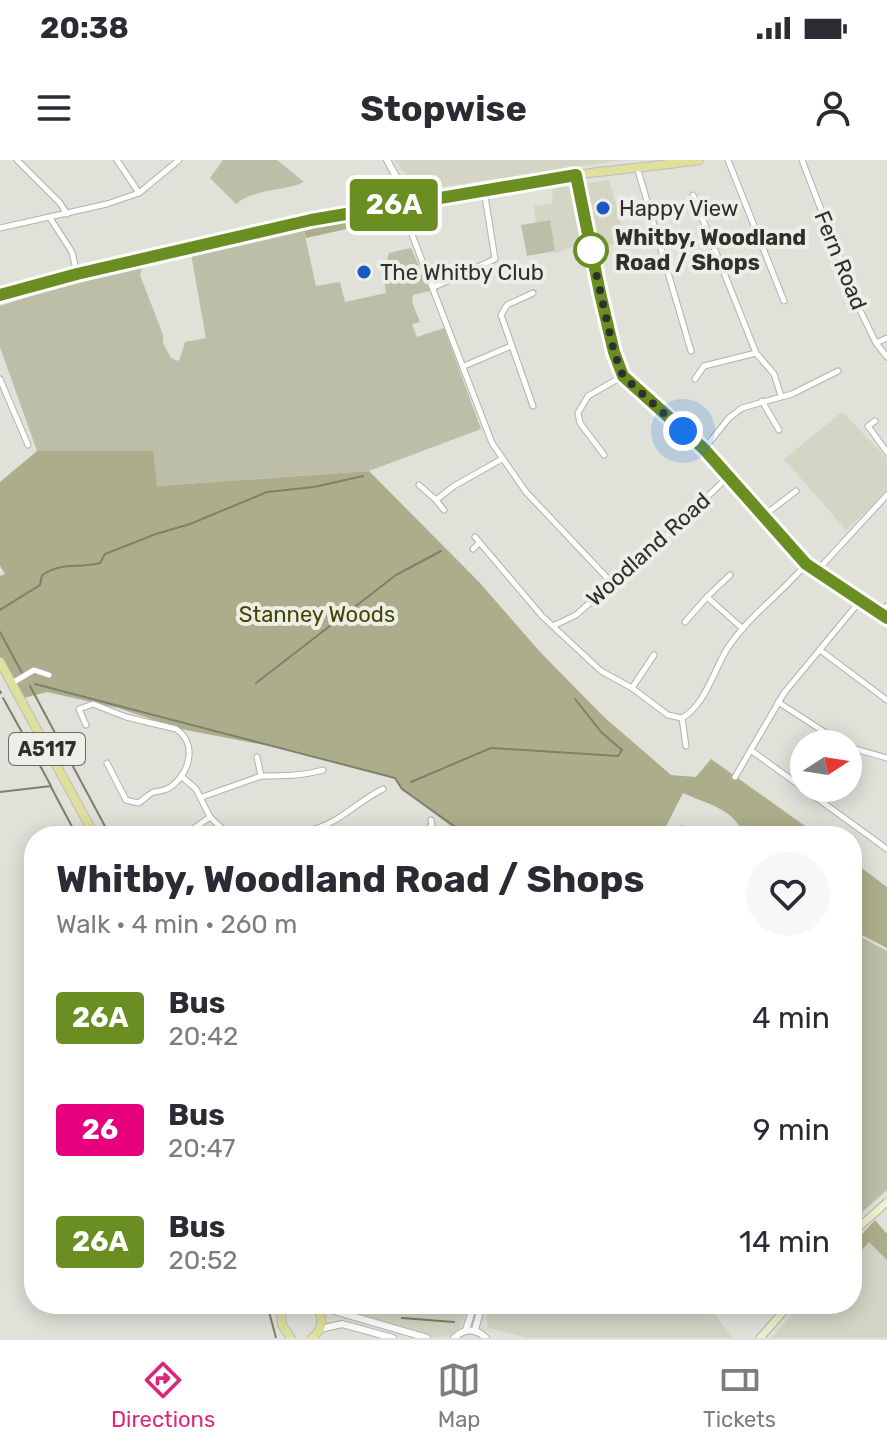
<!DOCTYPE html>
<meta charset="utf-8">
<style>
:root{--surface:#fff;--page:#f7f7f7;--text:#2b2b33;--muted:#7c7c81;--line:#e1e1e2;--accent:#db2777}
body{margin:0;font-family:Rubik,sans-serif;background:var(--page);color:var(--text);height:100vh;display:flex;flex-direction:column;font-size:30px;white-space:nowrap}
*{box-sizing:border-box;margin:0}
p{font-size:26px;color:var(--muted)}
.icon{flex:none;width:44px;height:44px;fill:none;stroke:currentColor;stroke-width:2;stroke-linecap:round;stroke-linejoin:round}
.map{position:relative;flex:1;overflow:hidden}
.side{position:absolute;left:24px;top:666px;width:838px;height:488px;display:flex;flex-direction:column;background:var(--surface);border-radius:32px;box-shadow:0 4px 20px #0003}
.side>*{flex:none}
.badge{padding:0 16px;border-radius:6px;font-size:28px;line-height:52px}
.needle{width:52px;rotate:78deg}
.controls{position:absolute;left:790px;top:570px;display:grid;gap:16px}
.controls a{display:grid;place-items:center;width:72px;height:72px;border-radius:50%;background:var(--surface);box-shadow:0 4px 20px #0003;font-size:40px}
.you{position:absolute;width:40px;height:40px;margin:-20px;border:6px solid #fff;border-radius:50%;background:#1a73e8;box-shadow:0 0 0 12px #1a73e833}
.map>.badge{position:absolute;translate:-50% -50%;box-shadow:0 0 0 4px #fff}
.round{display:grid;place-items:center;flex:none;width:84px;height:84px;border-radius:42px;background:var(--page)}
.head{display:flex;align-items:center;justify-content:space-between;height:136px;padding:0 32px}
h1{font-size:38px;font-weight:700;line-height:60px}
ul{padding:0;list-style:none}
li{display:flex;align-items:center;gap:24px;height:112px;padding:0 32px}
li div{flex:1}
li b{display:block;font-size:30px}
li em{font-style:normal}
li .badge{min-width:88px;font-weight:700;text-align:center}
.status{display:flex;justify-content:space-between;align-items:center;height:56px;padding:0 40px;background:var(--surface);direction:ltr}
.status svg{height:22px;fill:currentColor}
header{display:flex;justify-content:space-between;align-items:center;height:104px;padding:0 32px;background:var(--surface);font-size:36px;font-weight:700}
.dock{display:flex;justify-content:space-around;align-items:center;height:112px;border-top:2px solid var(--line);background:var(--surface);font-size:22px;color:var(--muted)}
.dock a{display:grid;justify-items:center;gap:4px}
.dock .current{color:var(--accent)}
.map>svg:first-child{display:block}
</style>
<div class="status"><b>20:38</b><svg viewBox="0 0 49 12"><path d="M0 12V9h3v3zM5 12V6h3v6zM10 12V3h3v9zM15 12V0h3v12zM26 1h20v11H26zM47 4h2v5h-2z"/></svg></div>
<header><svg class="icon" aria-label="menu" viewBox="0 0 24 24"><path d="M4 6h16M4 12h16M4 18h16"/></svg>Stopwise<svg class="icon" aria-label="person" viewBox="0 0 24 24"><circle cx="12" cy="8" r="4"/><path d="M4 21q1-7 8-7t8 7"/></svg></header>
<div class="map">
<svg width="887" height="1178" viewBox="0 0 887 1178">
<rect width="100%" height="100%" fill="#e0e1d8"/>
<!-- built -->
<g fill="#d4d5c5">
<path d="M 395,0 L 623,0 L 427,29 L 417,36 L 412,32 L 407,16 Z"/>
<path d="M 609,20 L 626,81 L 587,90 L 585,83 L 555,93 L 549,60 L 536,63 L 534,46 L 552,43 L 553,29 Z"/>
<path d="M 842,252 L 887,298 L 887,332 L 846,370 L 784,299 Z"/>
<path d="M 873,1070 L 887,1089 L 887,1178 L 771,1178 L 801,1144 L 852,1144 L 852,1091 Z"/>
<path d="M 322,1144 L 469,1144 L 460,1168 L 449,1176 L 436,1177 Z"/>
<path d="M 491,1144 L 707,1144 L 733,1178 L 528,1178 L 488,1168 L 486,1158 Z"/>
</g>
<!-- green -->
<g fill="#bcbea8">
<path d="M 223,0 L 277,0 L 304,22 C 281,32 256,28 236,44 L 210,18 Z"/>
<path d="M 550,60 L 555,91 L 527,96 L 521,65 Z"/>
<path d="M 303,67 L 316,126 L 340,122 L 345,142 L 386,133 L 384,120 L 396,117 L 398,111 L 387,100 L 389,93 L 411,88 L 430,131 L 413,135 L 412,142 L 420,162 L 412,164 L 417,177 L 444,168 L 481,269 L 369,311 L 156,326 L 152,291 L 37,291 L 0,187 L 0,146 L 93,116 L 143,105 L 140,115 L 163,175 L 163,183 L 171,198 L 179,201 L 185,182 L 206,178 L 191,94 Z"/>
<path d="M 852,772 L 887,791 L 887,1030 L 852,1061 Z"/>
</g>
<!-- forest -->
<g fill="#acae8b">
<path d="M 374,54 L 378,62 L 306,78 L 303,67 Z"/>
<path d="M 37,291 L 153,291 L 157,326 L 369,311 L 480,423 L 541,493 L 604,557 L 671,615 L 696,617 L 711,599 L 819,676 L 744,676 C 735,648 706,644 683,633 L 661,676 L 464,676 L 402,629 L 395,618 L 295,591 L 181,569 L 118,548 L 47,532 L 20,539 L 0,502 L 0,416 L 5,414 L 0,406 L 0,322 Z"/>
<path d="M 852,701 L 887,727 L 887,788 L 852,770 Z"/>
<path d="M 875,1060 L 887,1074 L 887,1100 L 869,1082 L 852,1101 L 852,1085 Z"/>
</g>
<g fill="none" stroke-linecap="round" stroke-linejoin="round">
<!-- stream -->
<g stroke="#7f8068" stroke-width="2">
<path d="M 0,450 L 40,425 L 42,415 C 64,401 77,409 100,403 L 105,394 L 156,374 L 190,364 L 267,332 L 314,327 L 363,316"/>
<path d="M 0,472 L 22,513"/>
<path d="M 256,523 L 396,415 L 441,391"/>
<path d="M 35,524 L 395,618 L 402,629 L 468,676"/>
<path d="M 30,526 L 107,670"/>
<path d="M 0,531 L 1,533"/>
<path d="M 3,538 L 34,594"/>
<path d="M 411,622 L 491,588 L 618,596 L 622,590 L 602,573 L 575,539"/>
<path d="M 51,627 L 77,676"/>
<path d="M 0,632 L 51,626 L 36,598"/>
<path d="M 267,1144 L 276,1178"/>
<path d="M 371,1144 L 380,1148"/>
<path d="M 402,1158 L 454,1162"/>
</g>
<!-- minor casing -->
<g stroke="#b1b2a9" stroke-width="7">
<g id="minor">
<path d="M 17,0 L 60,43 L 67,54"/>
<path d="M 117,0 L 139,33"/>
<path d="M 728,0 L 784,141"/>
<path d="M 802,0 L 858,146 L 876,183 L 887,197"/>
<path d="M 637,7 L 691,191"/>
<path d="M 693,35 L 756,193 L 774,214 L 781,236"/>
<path d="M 405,44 L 411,72 L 492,283 L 526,332 L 612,423"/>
<path d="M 50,58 L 72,92 L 77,114"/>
<path d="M 0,68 L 107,44 L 139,33 L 179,0"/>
<path d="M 434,127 L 495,99 L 484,30"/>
<path d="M 876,183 L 887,178"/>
<path d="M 464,206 L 511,186"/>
<path d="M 0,219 L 28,285"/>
<path d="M 695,219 L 704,206 L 756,193"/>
<path d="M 762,241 L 779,270"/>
<path d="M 533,246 L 501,155 L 507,145 L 533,133"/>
<path d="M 875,261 L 868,266 L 887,292"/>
<path d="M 704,289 L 729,258 L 742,248 L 792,234 L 838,211"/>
<path d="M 604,295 L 580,263 L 578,253 L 588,236 L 623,216"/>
<path d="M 419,325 L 436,340"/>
<path d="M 444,350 L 436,340 L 454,326 L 502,299"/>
<path d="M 762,357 L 796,331"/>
<path d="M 475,377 L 542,456 L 601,511 L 632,528 L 668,555 L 682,558 C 706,545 714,508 729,486 C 750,455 782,433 806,404"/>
<path d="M 473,389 L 479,383"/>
<path d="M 816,412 L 887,335"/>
<path d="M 730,415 L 707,437 L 743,469"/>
<path d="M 880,453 L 887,446"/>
<path d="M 685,462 L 707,437"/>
<path d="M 553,466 L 576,455 L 667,375 L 728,317"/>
<path d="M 820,490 L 887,540"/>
<path d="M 12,523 L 34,510 L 49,515"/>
<path d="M 632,528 L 654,495"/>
<path d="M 778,542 L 843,584"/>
<path d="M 682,558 L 686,586"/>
<path d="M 86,565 L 79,549 L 93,544 L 126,557 L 176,569 C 199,584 189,617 167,629 C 163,631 158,631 154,632 C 148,634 144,640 138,643 L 126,640 L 107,603"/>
<path d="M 848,587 L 887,598"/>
<path d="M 752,591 L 887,689"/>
<path d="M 181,616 L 196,629 L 210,657 L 230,676"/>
<path d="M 261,616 C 281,616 303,616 323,610"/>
<path d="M 735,617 L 784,533 L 860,441"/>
<path d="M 202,637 L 261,616 L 257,597"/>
<path d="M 682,669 L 693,671 L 699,676"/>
<path d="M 183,676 L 210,657"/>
<path d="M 256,676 C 276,664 297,675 318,668 C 342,660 360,640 383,629"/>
<path d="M 421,676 L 432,665 L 431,660"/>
</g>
</g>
<!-- tertiary casing -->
<g stroke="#b1b2a9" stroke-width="8">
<g id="tertiary">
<path d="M 387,0 L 410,42"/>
<path d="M 576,15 L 600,133 L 614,192 L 623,216 L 704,289 L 806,404 L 887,458"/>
<path d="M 314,1145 L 427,1178"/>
<path d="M 320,1169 L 342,1164 L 393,1178"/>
<path d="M 466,1170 L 474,1144"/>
<path d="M 475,1170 L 482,1144"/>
<path d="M 454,1178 C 464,1168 476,1168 486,1178"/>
</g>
</g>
<!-- secondary casing -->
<g stroke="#b1b2a9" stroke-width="9">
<g id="secondary">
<path d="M 852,1073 L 887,1042"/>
<path d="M 760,1178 L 790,1144"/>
</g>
</g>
<!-- primary casing -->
<g stroke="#bcbdbb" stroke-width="10">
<g id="primary">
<path d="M 0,135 C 184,84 371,47 560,17 C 606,10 653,7 699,0"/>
<path d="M 0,502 L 95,676"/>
<path d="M 280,1144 L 282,1165 L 291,1178"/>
<path d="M 312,1144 C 324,1154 325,1168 312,1178"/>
</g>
</g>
<!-- minor -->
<use href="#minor" stroke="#fff" stroke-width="5"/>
<!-- tertiary -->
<use href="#tertiary" stroke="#fff" stroke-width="6"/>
<!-- secondary -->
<use href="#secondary" stroke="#eeefcd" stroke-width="7"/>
<!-- primary -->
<use href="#primary" stroke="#dee09b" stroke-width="8"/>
</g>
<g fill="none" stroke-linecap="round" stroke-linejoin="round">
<!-- line casing -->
<g stroke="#fff" stroke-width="18">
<path id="line" d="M 0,135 L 77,114 L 311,60 L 576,15 L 600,133 L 614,192 L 623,216 L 704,289 L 806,404 L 887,458"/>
</g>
<!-- line -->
<use href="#line" stroke="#6b8e23" stroke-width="12"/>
<!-- walk -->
<path stroke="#2f302c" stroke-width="8" stroke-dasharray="0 14.4" d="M 591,90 L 589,82 L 614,192 L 623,216 L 683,271"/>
</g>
<!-- markers -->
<g fill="#1758c3" stroke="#edeee5" stroke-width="3">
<circle cx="603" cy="48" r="8"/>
<circle cx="364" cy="112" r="8"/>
</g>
<circle fill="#fff" stroke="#6b8e23" stroke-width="4" cx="591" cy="90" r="16"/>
<g text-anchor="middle" stroke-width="8" stroke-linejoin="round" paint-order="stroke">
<!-- shield labels -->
<rect fill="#edeee5" stroke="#686964" stroke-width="2" x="9" y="573" width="76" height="32" rx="6"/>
<g font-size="20" font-weight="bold" fill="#2f302c">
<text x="47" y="596">A5117</text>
</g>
<!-- poi labels -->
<g font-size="22" fill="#2f302c" stroke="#edeee5" text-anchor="start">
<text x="619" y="56">Happy View</text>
<text x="380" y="120">The Whitby Club</text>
</g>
<!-- stop labels -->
<g font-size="22" font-weight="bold" fill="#2f302c" stroke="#edeee5" text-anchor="start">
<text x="615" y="85">Whitby, Woodland<tspan x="615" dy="25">Road / Shops</tspan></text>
</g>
<!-- street labels -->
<g font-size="22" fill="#2f302c" stroke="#edeee5">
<text transform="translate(841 100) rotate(68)" y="8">Fern Road</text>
<text transform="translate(648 389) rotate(-42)" y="8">Woodland Road</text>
</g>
<!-- park labels -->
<g font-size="22" fill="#434406" stroke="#edeee5">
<text x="317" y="462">Stanney Woods</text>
</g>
</g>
</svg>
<div class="controls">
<a><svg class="needle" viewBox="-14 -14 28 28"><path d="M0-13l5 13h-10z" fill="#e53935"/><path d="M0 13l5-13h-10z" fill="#7c7c81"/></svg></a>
</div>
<div class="you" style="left:683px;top:271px"></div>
<b class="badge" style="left:394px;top:45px;background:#6b8e23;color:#fff">26A</b>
<section class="side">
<div class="head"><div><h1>Whitby, Woodland Road / Shops</h1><p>Walk · 4 min · 260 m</p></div><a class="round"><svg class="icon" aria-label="heart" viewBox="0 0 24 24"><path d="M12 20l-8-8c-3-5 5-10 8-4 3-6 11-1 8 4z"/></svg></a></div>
<ul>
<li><span class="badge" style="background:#6b8e23;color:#fff">26A</span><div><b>Bus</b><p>20:42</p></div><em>4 min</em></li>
<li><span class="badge" style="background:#e6007e;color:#fff">26</span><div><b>Bus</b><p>20:47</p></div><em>9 min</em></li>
<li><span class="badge" style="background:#6b8e23;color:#fff">26A</span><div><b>Bus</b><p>20:52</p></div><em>14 min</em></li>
</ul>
</section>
</div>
<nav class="dock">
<a class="current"><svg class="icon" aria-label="directions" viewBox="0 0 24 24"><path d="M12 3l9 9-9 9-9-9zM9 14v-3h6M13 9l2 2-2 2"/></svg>Directions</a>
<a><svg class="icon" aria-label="map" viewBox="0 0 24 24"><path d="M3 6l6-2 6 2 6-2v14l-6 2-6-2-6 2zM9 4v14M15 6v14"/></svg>Map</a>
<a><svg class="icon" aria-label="tickets" viewBox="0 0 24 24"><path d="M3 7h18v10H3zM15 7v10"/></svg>Tickets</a>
</nav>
